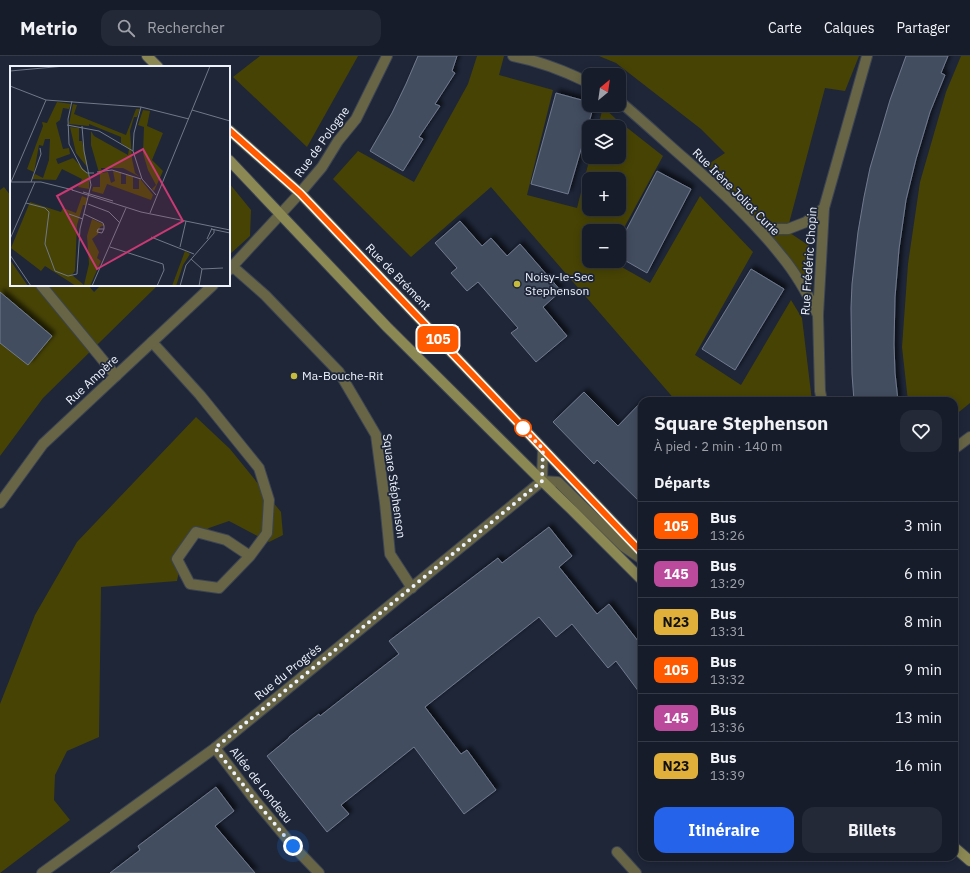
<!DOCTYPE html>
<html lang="fr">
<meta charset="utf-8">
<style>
:root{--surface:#161c2a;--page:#232936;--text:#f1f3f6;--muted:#9ea1a8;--line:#353a47;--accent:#2563eb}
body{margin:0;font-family:"IBM Plex Sans",sans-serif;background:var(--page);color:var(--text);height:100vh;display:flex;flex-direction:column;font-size:15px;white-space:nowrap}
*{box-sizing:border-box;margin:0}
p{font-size:13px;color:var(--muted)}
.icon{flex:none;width:22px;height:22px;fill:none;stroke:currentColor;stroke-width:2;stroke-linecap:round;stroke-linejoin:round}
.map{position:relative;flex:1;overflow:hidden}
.details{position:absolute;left:638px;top:341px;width:320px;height:464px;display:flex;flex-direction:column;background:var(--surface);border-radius:12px;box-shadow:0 2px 10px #0003,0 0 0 1px var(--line)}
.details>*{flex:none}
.badge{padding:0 8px;border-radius:6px;font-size:14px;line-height:26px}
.needle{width:26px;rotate:29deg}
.buttons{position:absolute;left:582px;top:12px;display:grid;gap:8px}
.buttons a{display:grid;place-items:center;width:44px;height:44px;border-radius:8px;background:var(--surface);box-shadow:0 2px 10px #0003,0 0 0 1px var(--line);font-size:20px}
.you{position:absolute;width:20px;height:20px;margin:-10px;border:3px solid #fff;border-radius:50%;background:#1a73e8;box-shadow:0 0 0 6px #1a73e833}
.map>.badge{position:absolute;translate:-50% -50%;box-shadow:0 0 0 2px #fff}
h2{padding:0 16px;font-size:15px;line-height:36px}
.round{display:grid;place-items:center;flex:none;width:42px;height:42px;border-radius:12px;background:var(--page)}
.overview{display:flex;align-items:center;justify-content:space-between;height:68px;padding:0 16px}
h1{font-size:19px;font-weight:700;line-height:30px}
.cta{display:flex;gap:8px;margin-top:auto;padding:8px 16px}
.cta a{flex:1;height:46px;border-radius:12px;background:var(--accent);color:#fff;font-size:16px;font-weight:700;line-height:46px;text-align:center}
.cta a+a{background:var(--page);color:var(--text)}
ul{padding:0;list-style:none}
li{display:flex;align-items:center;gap:12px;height:48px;padding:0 16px;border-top:1px solid var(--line)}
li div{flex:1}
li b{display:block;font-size:15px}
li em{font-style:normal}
li .badge{min-width:44px;font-weight:700;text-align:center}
header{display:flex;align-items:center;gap:24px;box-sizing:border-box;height:56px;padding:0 20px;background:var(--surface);border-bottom:1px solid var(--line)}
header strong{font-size:19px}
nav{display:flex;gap:22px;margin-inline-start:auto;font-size:14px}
.search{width:280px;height:36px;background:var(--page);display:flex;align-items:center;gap:10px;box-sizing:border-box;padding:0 14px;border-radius:12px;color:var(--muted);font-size:15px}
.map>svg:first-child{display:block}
</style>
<header>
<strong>Metrio</strong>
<div class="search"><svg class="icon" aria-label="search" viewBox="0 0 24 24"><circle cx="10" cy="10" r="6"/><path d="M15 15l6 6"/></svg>Rechercher</div>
<nav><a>Carte</a><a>Calques</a><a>Partager</a></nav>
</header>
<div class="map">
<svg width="970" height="817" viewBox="0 0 970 817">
<defs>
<filter id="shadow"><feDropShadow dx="3.5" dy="-3.5" stdDeviation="2" flood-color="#0009"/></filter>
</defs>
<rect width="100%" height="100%" fill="#1e2638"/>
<!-- green -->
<g fill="#474305" fill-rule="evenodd">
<path d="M 260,0 L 358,0 L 307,91 L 233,21 Z"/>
<path d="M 477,0 L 504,0 L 499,19 L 553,34 L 527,139 L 577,152 L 590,101 L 619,101 L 619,71 L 598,71 L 603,51 L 616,63 L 663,100 L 619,181 L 619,175 L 589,175 L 589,205 L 611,205 L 650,227 L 700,140 L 753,196 L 695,299 L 741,329 L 791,244 L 802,262 L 812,345 L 676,345 L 491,131 L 411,201 L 333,123 L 358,95 L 414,126 L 468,28 ZM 589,123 L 619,123 L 619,153 L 589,153 Z"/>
<path d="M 599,0 L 859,0 L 845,35 L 825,32 L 787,175 L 811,191 L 811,232 L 777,187 L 707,109 L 725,97 L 701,73 L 616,7 Z"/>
<path d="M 961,0 L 970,0 L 970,347 L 954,360 L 954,345 L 908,345 L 902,291 L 908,208 L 920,126 L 946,36 Z"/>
<path d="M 229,127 L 251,154 L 250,180 L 229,199 Z"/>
<path d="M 4,131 L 11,140 L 11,229 L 88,229 L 94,236 L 101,229 L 158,229 L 43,342 L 0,400 L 0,134 Z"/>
<path d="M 196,361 L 230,393 L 281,456 L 283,479 L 269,486 L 229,465 L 209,472 L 184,491 L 177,525 L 101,531 L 99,681 L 67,695 L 55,719 L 54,744 L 70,764 L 0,817 L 0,648 L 35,559 L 77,486 Z"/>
</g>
<!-- building -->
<g fill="#434d60" stroke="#707a8f" filter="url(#shadow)">
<path d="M 418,0 L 457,0 L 452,15 L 455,17 L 435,48 L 440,50 L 419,81 L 423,83 L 403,115 L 370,95 L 392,57 L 406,28 Z"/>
<path d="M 906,0 L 948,0 L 941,17 L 945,19 L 930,56 L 916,103 L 906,144 L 899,193 L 895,241 L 894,288 L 895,317 L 898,345 L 854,345 L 852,318 L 851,252 L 852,228 L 858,176 L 864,141 L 870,112 L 890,44 Z"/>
<path d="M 556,37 L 589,46 L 589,49 L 594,49 L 568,138 L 531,128 Z"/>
<path d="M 657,115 L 691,133 L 647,217 L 619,201 L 619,188 Z"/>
<path d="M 460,165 L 482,190 L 491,182 L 507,200 L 520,188 L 561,235 L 543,251 L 567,280 L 536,306 L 511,277 L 518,272 L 478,226 L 467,235 L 451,217 L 457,212 L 435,187 Z"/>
<path d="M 751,213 L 784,233 L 735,314 L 702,293 Z"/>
<path d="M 0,236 L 52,280 L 28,309 L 0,287 Z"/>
<path d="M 584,336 L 618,370 L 642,345 L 642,448 L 597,404 L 594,408 L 553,366 Z"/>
<path d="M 549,471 L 572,500 L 559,511 L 597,558 L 609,548 L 642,590 L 642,640 L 616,605 L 608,612 L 572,568 L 556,581 L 539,561 L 425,651 L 461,698 L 467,694 L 496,734 L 464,758 L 414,691 L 341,749 L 349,758 L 327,776 L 267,700 L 289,682 L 289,681 L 319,658 L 320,660 L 399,598 L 389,585 L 498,502 L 502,507 Z"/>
<path d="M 216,731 L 234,755 L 215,770 L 255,817 L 110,817 L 140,794 L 138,790 Z"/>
</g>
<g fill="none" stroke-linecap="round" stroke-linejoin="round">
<!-- minor casing -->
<g stroke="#3b4354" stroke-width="12">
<g id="minor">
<path d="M 513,0 C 539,5 565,15 589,27"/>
<path d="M 619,45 C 642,64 663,84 685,103 C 720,134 755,166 783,202 C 797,219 808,239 818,259"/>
<path d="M 755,169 L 774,173 L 788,173 L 806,166 L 824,152"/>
<path d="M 232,210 L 265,239 L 339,316 L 376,379 L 385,447 L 390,498 L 412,532"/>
<path d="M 229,214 L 300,137 L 322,111 L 338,85 L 356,63 L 387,0"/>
<path d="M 41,229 L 116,320"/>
<path d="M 152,286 L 200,339 L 259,412 L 269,444 L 267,477 L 250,500 L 219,532 L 190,528 L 177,503 L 196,476 L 226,484 L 250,500"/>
<path d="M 822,345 L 820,335 L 818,259 L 824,152 L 867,0"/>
<path d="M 954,393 L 970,381"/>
<path d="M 542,425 L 558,426 L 623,490 L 642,503"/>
<path d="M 542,425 L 543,393"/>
<path d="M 0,447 L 43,388 L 213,229"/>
<path d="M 215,692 L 254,743 L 293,790 L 319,817"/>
<path d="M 617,796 L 636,817"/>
<path d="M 42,817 L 215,692 L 542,425"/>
</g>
</g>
<!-- secondary casing -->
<g stroke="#3b4354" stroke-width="12">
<g id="secondary">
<path d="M 147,0 L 158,11"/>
<path d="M 229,74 L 300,137 L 642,497"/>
<path d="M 229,104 L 387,271 L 542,425 L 570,452 L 642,524"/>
<path d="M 954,791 L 970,805"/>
</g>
</g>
<!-- minor -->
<use href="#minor" stroke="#676545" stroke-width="10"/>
<!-- secondary -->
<use href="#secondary" stroke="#8b8854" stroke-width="10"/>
</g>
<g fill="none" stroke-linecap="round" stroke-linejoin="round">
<!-- line casing -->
<g stroke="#fff" stroke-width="9">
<path id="line" d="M 229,74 L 300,137 L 642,497"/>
</g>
<!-- line -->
<use href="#line" stroke="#ff5a00" stroke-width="6"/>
<!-- walk -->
<path stroke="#eef3fd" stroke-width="4" stroke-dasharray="0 7.2" d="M 293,790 L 254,743 L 215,692 L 542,425 L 543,393 L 521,371 L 523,372"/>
</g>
<!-- markers -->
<g fill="#c5bc3d" stroke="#1e2638" stroke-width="1.5">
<circle cx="517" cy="228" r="4"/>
<circle cx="294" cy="320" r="4"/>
</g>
<circle fill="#fff" stroke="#ff5a00" stroke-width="2" cx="523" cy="372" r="8"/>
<g text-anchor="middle" stroke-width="3.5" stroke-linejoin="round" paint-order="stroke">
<!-- street labels -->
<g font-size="12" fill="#eef3fd" stroke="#1e2638">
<text transform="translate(322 86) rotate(-54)" y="4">Rue de Pologne</text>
<text transform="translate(736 136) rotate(45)" y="4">Rue Irène Joliot Curie</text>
<text transform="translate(809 205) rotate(-86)" y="4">Rue Frédéric Chopin</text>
<text transform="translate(398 221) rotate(46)" y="4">Rue de Brément</text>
<text transform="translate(92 324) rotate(-43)" y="4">Rue Ampère</text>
<text transform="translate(394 430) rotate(82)" y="4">Square Stéphenson</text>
<text transform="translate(288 616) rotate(-39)" y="4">Rue du Progrès</text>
<text transform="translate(261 729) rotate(52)" y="4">Allée de Londeau</text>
</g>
<!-- poi labels -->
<g font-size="12" fill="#eef3fd" stroke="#1e2638" text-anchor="start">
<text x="525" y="225">Noisy-le-Sec<tspan x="525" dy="14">Stephenson</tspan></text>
<text x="302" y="324">Ma-Bouche-Rit</text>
</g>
</g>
<!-- overview -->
<g transform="translate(10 10)">
<rect width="220" height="220" fill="#1e2638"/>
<path d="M 47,36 L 61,38 L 59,43 L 53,42 L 50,54 L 46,57 L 53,83 L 59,82 L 60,88 L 46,93 L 48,98 L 63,92 L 79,109 L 79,123 L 68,121 L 72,113 L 52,103 L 46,114 L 22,113 L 25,108 L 33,112 L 39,94 L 40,73 L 35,73 L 33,80 L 29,79 L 24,106 L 17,103 L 33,60 L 32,56 L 37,57 ZM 63,38 L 67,39 L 64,48 L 116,69 L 126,43 L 130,43 L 127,51 L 124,51 L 120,65 L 122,93 L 125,107 L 130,111 L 113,102 L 91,102 L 92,107 L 98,106 L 101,117 L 105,115 L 103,105 L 111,107 L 111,118 L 116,118 L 116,108 L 123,111 L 123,123 L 129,123 L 129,113 L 131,114 L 143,129 L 141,134 L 97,118 L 93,128 L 82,125 L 83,121 L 90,121 L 90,110 L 81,79 L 81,65 L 84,70 L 118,89 L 119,83 L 111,77 L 111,71 L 79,58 L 79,60 L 59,58 ZM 133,44 L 140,45 L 137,60 L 153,67 L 142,94 L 153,105 L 144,125 L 142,123 L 146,119 L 138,104 L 133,87 L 134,61 L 128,59 ZM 60,61 L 69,62 L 69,75 L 72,75 L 78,102 L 66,87 ZM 72,130 L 77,132 L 76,139 L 73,139 L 67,159 L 65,205 L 62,209 L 74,219 L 79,198 L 77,170 L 82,153 L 95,159 L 90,161 L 88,168 L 82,173 L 89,186 L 87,192 L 91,195 L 80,220 L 66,220 L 35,200 L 31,205 L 1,182 L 20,136 L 51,146 L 53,142 L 66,147 ZM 175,185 L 180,188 L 173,199 L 166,220 L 162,220 ZM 0,194 L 18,220 L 0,220 Z" fill="#474305"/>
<path fill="none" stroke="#717887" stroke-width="1" d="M 0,5 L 55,0M 0,20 L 36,34 L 131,41 L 179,53M 62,35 L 58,53 L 59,78 L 72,103 L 77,107 L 84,107M 131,41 L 124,67 L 123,85 L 132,113 L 146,129M 182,44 L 220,55M 57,59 L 89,65 L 123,85M 87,106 L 102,104 L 131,113M 0,116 L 31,116 L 63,124M 1,116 L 36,34M 21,116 L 31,88 L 30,82M 62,124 L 131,146 L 220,164M 73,126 L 103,135M 16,137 L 35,142 L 39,146 L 35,178 L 45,205 L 58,210 L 67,208 L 70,163 L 81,119 L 74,85 L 72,60M 78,138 L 99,146 L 110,157M 140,147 L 200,0M 59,148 L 73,153M 74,148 L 93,157 L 94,160 L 94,163 L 92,167 L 87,166 L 88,163 L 94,163M 201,163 L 220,167M 141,171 L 184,188M 0,173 L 25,116M 197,173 L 202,162M 100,181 L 153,198 L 154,204 L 147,220M 170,181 L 176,155M 0,189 L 21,220M 181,193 L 192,203M 192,203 L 213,202M 82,220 L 116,142M 170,220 L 176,199 L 204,167 L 204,163M 189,220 L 192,203"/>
<path fill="#c93973" fill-opacity="0.15" stroke="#c93973" stroke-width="2" d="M 133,83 L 173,155 L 87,203 L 47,130 Z"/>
<rect width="220" height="220" fill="none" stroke="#eef3fd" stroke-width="2"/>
</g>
</svg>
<div class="buttons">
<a><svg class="needle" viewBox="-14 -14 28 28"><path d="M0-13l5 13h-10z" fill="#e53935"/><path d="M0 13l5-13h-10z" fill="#9ea1a8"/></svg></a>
<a><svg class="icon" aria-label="layers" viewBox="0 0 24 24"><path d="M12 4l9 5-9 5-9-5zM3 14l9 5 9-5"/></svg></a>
<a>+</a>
<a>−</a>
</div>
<div class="you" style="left:293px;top:790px"></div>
<b class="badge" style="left:438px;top:283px;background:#ff5a00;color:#fff">105</b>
<section class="details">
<div class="overview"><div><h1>Square Stephenson</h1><p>À pied · 2 min · 140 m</p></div><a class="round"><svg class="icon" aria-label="heart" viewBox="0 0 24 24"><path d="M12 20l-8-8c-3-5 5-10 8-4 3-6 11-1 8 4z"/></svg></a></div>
<h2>Départs</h2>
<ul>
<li><span class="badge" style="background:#ff5a00;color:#fff">105</span><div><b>Bus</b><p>13:26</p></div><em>3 min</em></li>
<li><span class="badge" style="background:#bb4a9d;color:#fff">145</span><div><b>Bus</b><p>13:29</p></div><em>6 min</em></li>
<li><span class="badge" style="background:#e0b03a;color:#111">N23</span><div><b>Bus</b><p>13:31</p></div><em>8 min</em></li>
<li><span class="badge" style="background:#ff5a00;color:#fff">105</span><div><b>Bus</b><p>13:32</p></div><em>9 min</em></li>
<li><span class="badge" style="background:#bb4a9d;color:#fff">145</span><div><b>Bus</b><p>13:36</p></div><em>13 min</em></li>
<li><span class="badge" style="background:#e0b03a;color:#111">N23</span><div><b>Bus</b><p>13:39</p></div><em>16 min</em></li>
</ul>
<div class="cta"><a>Itinéraire</a><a>Billets</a></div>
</section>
</div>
